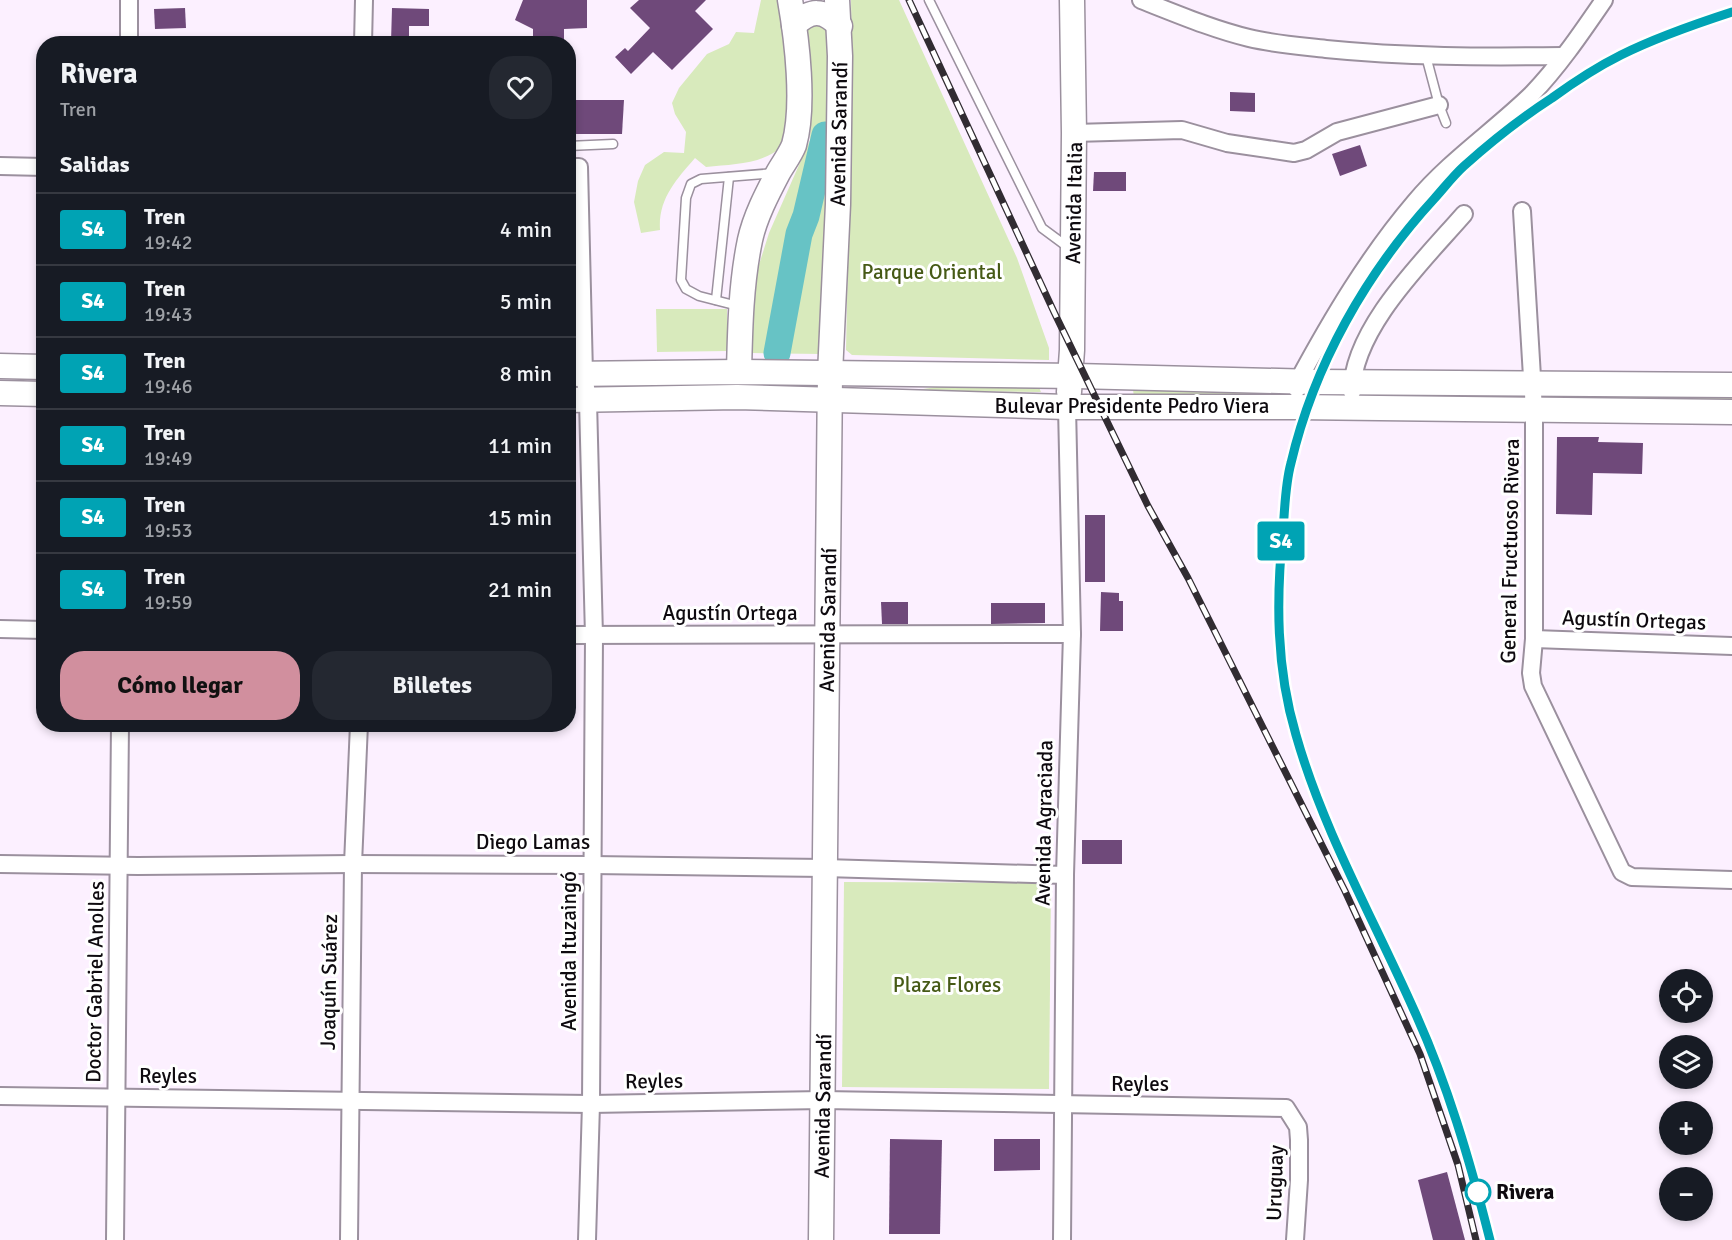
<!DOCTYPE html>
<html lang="es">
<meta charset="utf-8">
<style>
:root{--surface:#171b24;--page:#242831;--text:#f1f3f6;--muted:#9ea1a6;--line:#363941;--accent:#d18f9e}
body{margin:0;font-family:Signika,sans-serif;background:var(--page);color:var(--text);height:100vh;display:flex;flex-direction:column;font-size:22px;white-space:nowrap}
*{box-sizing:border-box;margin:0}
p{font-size:20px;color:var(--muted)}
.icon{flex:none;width:33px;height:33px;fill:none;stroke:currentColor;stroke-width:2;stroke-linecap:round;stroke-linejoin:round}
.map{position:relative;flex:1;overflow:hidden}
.side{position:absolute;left:36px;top:36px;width:540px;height:696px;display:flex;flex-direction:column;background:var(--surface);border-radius:24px;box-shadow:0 3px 9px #0003}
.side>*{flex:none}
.badge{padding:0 12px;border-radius:4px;font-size:21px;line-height:39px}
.buttons{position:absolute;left:1659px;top:969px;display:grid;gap:12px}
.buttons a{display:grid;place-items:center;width:54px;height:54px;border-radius:50%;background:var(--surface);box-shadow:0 3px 9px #0003;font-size:30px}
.map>.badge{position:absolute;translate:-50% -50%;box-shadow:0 0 0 3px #fff}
h2{padding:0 24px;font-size:22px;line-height:54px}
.round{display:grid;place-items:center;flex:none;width:63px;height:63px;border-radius:24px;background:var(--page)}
.summary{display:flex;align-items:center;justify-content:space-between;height:102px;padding:0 24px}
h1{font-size:28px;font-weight:700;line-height:45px}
.primary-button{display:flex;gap:12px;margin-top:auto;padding:12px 24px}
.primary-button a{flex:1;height:69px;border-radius:24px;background:var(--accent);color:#111;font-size:24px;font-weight:700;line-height:69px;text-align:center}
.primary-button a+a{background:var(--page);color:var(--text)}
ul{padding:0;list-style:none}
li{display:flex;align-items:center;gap:18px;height:72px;padding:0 24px;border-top:2px solid var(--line)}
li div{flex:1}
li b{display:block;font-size:22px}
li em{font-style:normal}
li .badge{min-width:66px;font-weight:700;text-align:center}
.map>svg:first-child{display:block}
</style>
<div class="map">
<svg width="1732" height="1240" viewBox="0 0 1732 1240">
<rect width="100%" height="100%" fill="#fcf0ff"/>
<!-- green -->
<g fill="#d8eabc">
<path d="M 761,0 L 780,0 L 790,64 L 783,146 C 761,165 734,164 706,167 L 695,158 C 676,180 658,199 660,230 L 641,233 L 634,202 L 638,181 L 645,165 L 664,152 L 684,153 L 686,132 L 675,114 L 672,103 L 679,88 L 707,54 L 729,44 L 736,32 L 754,33 Z"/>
<path d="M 851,0 L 899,0 L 1017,258 L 1049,348 L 1049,360 L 852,355 L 846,350 L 852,64 Z"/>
<path d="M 814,23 L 826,26 L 831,40 L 822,354 L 752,353 L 750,305 L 757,271 L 769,233 L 810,140 L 811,101 L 802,34 Z"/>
<path d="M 656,309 L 727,309 L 727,351 L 657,352 Z"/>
<path d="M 955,384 L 1038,385 L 1041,392 L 956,391 L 925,397 L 845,389 L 917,390 Z"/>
<path d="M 1137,387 L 1264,390 L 1264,397 L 1134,397 L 1133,390 Z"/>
<path d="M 1554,393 L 1732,393 L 1732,405 L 1554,399 Z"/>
<path d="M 844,882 L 1051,883 L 1049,1089 L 842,1087 Z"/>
</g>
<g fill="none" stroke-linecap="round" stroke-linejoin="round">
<!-- river -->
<path stroke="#67c3c5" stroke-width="27" d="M 777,353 L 799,234 L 806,216 L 825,135"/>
</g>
<!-- building -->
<g fill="#6f497a">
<path d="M 523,0 L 587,0 L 587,28 L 564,29 L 564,44 L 533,44 L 533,29 L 515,20 Z"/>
<path d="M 639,0 L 706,0 L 695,11 L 713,29 L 672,70 L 653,52 L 631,74 L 615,57 L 625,48 L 628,51 L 650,28 L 630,8 Z"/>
<path d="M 185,8 L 186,28 L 155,29 L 154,9 Z"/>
<path d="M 392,8 L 429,9 L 429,26 L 409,26 L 409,42 L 391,42 Z"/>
<path d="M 1230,92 L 1255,93 L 1255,112 L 1230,111 Z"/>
<path d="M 568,100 L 624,100 L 622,134 L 568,134 Z"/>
<path d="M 1360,145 L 1367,166 L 1340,176 L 1332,154 Z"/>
<path d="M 1094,172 L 1126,172 L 1126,191 L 1093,191 Z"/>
<path d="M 1557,437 L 1599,437 L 1598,442 L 1643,443 L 1642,474 L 1593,473 L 1592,515 L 1556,514 Z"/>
<rect x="1085" y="515" width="20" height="67"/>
<path d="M 1101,592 L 1119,593 L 1119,601 L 1123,601 L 1123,631 L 1100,631 Z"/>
<path d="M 881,602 L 908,602 L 908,624 L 882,624 Z"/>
<path d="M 991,603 L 1045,603 L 1045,623 L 991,624 Z"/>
<rect x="1082" y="840" width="40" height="24"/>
<path d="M 890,1139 L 942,1140 L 940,1234 L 889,1234 Z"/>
<path d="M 994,1139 L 1040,1139 L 1040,1170 L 994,1171 Z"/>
<path d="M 1447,1172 L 1465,1240 L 1433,1240 L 1418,1180 Z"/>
</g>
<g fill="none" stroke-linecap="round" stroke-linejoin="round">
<!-- lane casing -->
<g stroke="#9b909e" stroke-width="11">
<g id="lane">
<path d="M 929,0 L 1042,228 L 1069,248"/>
<path d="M 1426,56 L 1439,105 L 1446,123"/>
<path d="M 568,146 L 613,144"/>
<path d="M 716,300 L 729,177"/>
<path d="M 738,306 L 699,296 L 686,289 L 681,280 L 686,198 L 691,184 L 701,179 L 775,173"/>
</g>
</g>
<!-- street casing -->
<g stroke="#9b909e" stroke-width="20">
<g id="street">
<path d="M 1141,0 C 1177,14 1212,29 1249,38 C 1274,44 1300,46 1326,49 C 1405,57 1483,57 1563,56"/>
<path d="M 129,44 L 129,0"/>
<path d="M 363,44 L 364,0"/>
<path d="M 1074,133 L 1182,130 L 1227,143 L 1294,153 L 1306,150 L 1337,132 L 1439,105"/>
<path d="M 0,166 L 44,167"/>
<path d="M 568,167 L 579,167 L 584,374 L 588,401 L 594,636 L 591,1104 L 587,1240"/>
<path d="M 1522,211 L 1534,410 L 1534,639 L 1531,673 L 1533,686 L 1622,872 L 1632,877 L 1732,880"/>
<path d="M 1297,389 L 1298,381 C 1332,318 1369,256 1415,202 C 1449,161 1494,131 1532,94 C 1559,66 1582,32 1604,0"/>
<path d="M 1352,392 C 1352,329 1424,260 1464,214"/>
<path d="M 0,629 L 44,630"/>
<path d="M 568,635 L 1072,634"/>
<path d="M 1534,639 L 1732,646"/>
<path d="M 0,864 L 138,866 L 353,864 L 592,865 L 825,868 L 1065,875"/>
<path d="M 0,1096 L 591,1104 L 823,1100 L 1286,1108 L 1298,1127 L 1299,1140 L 1299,1180 L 1295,1240"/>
<path d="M 115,1240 L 120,724"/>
<path d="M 349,1240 L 353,864 L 359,724"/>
<path d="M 1062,1240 L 1065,875 L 1072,634 L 1067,407"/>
</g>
</g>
<!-- secondary casing -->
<g stroke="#9b909e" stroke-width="27">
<g id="secondary">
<path d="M 794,25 C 811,9 823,9 840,26"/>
<path d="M 0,366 L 44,367"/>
<path d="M 739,372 C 740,328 741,283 750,240 C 755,217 767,194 778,173 C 783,164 790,155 794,145 C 805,106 797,40 790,0"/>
<path d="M 568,374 L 739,372 L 1076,376 L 1316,382 L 1732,385"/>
<path d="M 1069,392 L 1072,350 L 1074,133 L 1072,0"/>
<path d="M 0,393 L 44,394"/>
<path d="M 568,400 L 737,397 L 1067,407 L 1296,407 L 1732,412"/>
<path d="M 821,1240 L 830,374 L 838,204 L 840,56 L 837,0"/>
</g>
</g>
<!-- lane -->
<use href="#lane" stroke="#fff" stroke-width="8"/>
<!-- street -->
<use href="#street" stroke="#fff" stroke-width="16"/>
<!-- secondary -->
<use href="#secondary" stroke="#fff" stroke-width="24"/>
<!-- rail casing -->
<g stroke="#312c32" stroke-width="7">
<g id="rail">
<path d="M 909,0 L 1054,312 L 1148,506 L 1188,578 L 1345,891 L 1420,1054 L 1458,1165 L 1476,1240"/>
<path d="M 1490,1240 C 1470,1161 1447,1082 1413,1008 C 1373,918 1324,830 1296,735 C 1276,668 1276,599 1283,530 C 1285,508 1285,485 1291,463 C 1316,357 1384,241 1464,166 C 1493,139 1525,115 1558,93 C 1578,80 1599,66 1621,55 C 1657,37 1695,24 1732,12"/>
</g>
</g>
<!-- rail -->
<use href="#rail" stroke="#fff" stroke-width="4.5" stroke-dasharray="14" stroke-linecap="butt"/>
</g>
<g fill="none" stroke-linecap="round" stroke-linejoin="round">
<!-- line casing -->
<g stroke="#fff" stroke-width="14">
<path id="line" d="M 1490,1240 C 1470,1161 1447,1082 1413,1008 C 1373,918 1323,830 1296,735 C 1276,668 1276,599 1283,530 C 1285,508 1285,485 1291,463 C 1314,365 1366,273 1434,199 C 1444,188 1453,176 1464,166 C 1492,141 1521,118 1552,98 C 1574,82 1597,67 1621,55 C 1657,37 1695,24 1732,12"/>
</g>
<!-- line -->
<use href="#line" stroke="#00a3b4" stroke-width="9"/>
</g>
<!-- markers -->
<circle fill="#fff" stroke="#00a3b4" stroke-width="3" cx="1478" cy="1192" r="12"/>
<g text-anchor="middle" stroke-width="6" stroke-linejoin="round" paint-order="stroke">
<!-- street labels -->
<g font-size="21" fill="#0e0a0f" stroke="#fff">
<text transform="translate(839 134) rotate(-89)" y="7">Avenida Sarandí</text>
<text transform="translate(1074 203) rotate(-89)" y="7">Avenida Italia</text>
<text x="1132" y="413">Bulevar Presidente Pedro Viera</text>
<text transform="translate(1510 551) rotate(-89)" y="7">General Fructuoso Rivera</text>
<text x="730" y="620">Agustín Ortega</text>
<text transform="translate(828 620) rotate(-89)" y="7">Avenida Sarandí</text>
<text transform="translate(1634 620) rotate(2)" y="7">Agustín Ortegas</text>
<text transform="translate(1044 823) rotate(-89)" y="7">Avenida Agraciada</text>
<text x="533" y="849">Diego Lamas</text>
<text transform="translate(569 951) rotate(-90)" y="7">Avenida Ituzaingó</text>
<text transform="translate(95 982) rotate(-89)" y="7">Doctor Gabriel Anolles</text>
<text transform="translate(329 982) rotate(-89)" y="7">Joaquín Suárez</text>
<text x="168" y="1083">Reyles</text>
<text transform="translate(654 1081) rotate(-1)" y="7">Reyles</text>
<text x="1140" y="1091">Reyles</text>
<text transform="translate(823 1106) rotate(-89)" y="7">Avenida Sarandí</text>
<text transform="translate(1275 1183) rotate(-88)" y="7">Uruguay</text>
</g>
<!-- park labels -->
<g font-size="21" fill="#465a16" stroke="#fff">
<text x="932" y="279">Parque Oriental</text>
<text x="947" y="992">Plaza Flores</text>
</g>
<!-- stop labels -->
<g font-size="21" font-weight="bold" fill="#0e0a0f" stroke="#fff" text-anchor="start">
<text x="1496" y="1199">Rivera</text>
</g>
</g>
</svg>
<div class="buttons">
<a><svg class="icon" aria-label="locate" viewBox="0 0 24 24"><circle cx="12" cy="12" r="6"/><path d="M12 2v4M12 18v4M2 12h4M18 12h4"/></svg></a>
<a><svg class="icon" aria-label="layers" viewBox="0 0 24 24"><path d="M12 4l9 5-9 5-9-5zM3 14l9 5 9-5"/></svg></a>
<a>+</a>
<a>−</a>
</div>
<b class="badge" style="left:1281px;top:541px;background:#00a3b4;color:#fff">S4</b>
<section class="side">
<div class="summary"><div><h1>Rivera</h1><p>Tren</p></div><a class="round"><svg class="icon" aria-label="heart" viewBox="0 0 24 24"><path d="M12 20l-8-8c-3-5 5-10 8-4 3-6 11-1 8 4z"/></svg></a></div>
<h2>Salidas</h2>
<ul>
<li><span class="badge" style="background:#00a3b4;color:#fff">S4</span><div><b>Tren</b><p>19:42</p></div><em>4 min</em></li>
<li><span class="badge" style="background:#00a3b4;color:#fff">S4</span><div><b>Tren</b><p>19:43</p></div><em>5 min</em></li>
<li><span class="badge" style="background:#00a3b4;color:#fff">S4</span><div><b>Tren</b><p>19:46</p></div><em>8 min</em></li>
<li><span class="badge" style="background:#00a3b4;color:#fff">S4</span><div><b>Tren</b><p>19:49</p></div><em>11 min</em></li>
<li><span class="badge" style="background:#00a3b4;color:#fff">S4</span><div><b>Tren</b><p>19:53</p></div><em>15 min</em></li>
<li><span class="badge" style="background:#00a3b4;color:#fff">S4</span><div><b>Tren</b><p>19:59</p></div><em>21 min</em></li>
</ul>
<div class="primary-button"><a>Cómo llegar</a><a>Billetes</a></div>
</section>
</div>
